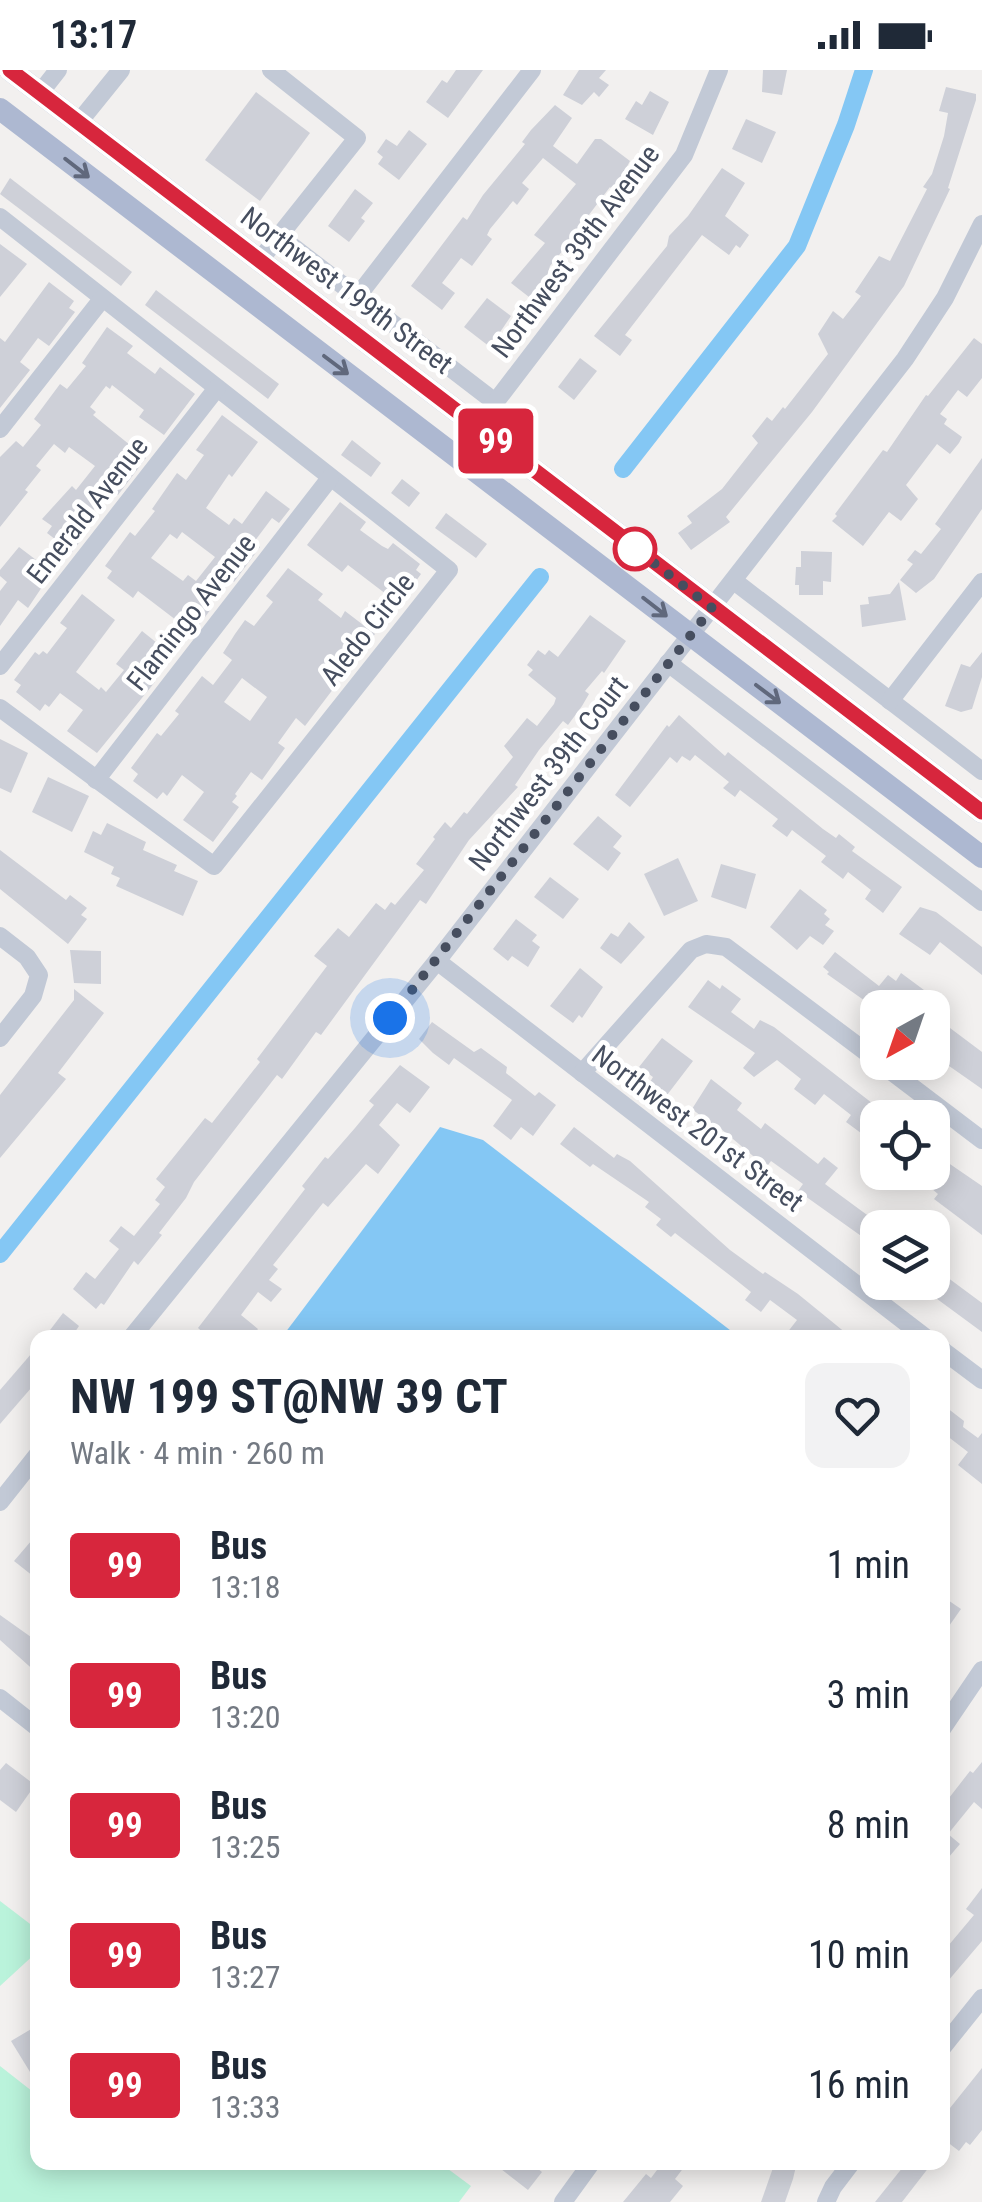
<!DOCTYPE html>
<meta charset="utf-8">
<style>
:root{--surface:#fff;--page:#f2f2f3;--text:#1f2937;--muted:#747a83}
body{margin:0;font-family:"Roboto Condensed",sans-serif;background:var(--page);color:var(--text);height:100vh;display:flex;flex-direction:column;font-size:38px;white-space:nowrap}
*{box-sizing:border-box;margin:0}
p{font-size:32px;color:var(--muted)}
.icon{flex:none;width:55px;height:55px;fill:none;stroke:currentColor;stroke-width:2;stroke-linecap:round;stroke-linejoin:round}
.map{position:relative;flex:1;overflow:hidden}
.details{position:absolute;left:30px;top:1260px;width:920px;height:840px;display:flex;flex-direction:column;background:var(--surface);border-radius:20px;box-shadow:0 5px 25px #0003}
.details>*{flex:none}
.badge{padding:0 20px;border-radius:8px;font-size:35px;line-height:65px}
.needle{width:65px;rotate:220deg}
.tools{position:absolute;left:860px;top:920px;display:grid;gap:20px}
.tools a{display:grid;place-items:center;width:90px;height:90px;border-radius:20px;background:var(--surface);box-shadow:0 5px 25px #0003;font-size:50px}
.you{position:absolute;width:50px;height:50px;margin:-25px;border:8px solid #fff;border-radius:50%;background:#1a73e8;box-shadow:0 0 0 15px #1a73e833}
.map>.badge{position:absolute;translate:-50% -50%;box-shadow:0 0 0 5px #fff}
.round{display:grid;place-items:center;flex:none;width:105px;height:105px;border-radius:20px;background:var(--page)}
.headline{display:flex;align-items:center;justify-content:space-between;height:170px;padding:0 40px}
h1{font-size:48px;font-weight:700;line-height:75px}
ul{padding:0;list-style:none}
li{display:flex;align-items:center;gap:30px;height:130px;padding:0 40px}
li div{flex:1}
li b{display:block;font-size:38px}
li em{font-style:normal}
li .badge{min-width:110px;font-weight:700;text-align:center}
.status{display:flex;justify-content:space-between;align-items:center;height:70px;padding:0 50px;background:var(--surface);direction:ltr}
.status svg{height:28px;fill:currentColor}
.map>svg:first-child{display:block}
</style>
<div class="status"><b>13:17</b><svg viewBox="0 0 49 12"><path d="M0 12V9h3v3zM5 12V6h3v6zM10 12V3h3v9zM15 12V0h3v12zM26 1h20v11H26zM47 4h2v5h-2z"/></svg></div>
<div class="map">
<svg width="982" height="2132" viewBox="0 0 982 2132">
<rect width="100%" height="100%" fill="#f2f0ef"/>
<!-- green -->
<g fill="#baf3db">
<path d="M 0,1831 L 38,1860 L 37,1882 L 0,1916 Z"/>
<path d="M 0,1996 L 37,2025 L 38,2092 L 440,2093 L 471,2116 L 459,2132 L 0,2132 Z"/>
</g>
<!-- water -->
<path fill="#84c7f4" d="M 440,1057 L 483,1070 L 739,1267 L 282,1267 Z"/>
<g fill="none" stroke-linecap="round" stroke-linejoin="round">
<!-- canal -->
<g stroke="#84c7f4" stroke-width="18">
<path d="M 623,399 L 797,176 L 846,55 L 864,0"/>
<path d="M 0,1184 L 540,507"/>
</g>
</g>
<!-- building -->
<g fill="#ced0d8" fill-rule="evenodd">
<path d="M 456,0 L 483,0 L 448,48 L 426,32 L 442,10 L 447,13 Z"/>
<path d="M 579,0 L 606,0 L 599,8 L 609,15 L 599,27 L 594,22 L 582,35 L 563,25 Z"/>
<path d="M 763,0 L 787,0 L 782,25 L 762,22 Z"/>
<path d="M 946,17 L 976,24 L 976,30 L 948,118 L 950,119 L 904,216 L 812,342 L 726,447 L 730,452 L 691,480 L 678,463 L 692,453 L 687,446 L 722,419 L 758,373 L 752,366 L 767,347 L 772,351 L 783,337 L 785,339 L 828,284 L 818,264 L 833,241 L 843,249 L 861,226 L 855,222 L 879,186 L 890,191 L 927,119 L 923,117 L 932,104 L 944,66 L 948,43 L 939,41 Z"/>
<path d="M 650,21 L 669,32 L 653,65 L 625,49 L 636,31 L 642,35 Z"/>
<path d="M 256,22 L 310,63 L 260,131 L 205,90 Z"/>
<path d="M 555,35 L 572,48 L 553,76 L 577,94 L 595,69 L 601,69 L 630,91 L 623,104 L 612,119 L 610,117 L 582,154 L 584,155 L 550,196 L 546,209 L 529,227 L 511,213 L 545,173 L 534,165 L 576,114 L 543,88 L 522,113 L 529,119 L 517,135 L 513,131 L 490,159 L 487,165 L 492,169 L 472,196 L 461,188 L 442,213 L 455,223 L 442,240 L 411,216 L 463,147 L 467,150 L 483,125 L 525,74 L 522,72 L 531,60 Z"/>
<path d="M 746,49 L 776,62 L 762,93 L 732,79 Z"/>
<path d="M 409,60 L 427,74 L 399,110 L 378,94 L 383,87 L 377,82 L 386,69 L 397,76 Z"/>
<path d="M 722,98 L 745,113 L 725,146 L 749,165 L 740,178 L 736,175 L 729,185 L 702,165 L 625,265 L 632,270 L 620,286 L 594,266 L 667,176 L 669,166 L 688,146 Z"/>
<path d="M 10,108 L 132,202 L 121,216 L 0,124 Z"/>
<path d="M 355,119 L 373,133 L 361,148 L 365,151 L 349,172 L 328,156 Z"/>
<path d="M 0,174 L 27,194 L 0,227 Z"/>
<path d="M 49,212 L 74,231 L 69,238 L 75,242 L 49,276 L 38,268 L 20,292 L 30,300 L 0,338 L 0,268 L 5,272 Z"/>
<path d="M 156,220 L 279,314 L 268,329 L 145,235 Z"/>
<path d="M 487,228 L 511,246 L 490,277 L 464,257 Z"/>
<path d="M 107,257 L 133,276 L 127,283 L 155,304 L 160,297 L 195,324 L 164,365 L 139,347 L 144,340 L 112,315 L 110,319 L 106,316 L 90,337 L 96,342 L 93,345 L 146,388 L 118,425 L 109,418 L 92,442 L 98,447 L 72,482 L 47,463 L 52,456 L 42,449 L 72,416 L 76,420 L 95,396 L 69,377 L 65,383 L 54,374 L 36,396 L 41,400 L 25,420 L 28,422 L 0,457 L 0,387 L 16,371 L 23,377 L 41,355 L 34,349 L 60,314 L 67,319 L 86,296 L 82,293 Z"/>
<path d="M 974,268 L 982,274 L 982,308 L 967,327 L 958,320 L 940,344 L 947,349 L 944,354 L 962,367 L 959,373 L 950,384 L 937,374 L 906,415 L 918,429 L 901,451 L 889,442 L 863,476 L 832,451 L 837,446 L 835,444 L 883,380 L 887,382 L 926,325 L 928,326 Z"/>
<path d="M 580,288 L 597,301 L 574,330 L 558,317 Z"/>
<path d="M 222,345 L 258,372 L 232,407 L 229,404 L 206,438 L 229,455 L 234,448 L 242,454 L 266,421 L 290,439 L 279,453 L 272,448 L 254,472 L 260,477 L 234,512 L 226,506 L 208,530 L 214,535 L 193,563 L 138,521 L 133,528 L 107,508 L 112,501 L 105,496 L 130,462 L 135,466 L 155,441 L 152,439 L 177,403 L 186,410 L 204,385 L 196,380 ZM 182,462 L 215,487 L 196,511 L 188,505 L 183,511 L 151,488 L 170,464 L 177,469 Z"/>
<path d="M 352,370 L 381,393 L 371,407 L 341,385 Z"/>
<path d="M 982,388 L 982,439 L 934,509 L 916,523 L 900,510 L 913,494 L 907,490 L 915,480 L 921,484 L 941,459 L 935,454 Z"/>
<path d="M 402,409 L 420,423 L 409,437 L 391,423 Z"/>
<path d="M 340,432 L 366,452 L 360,460 L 382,476 L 388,479 L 393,473 L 420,494 L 416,500 L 421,504 L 399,534 L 348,495 L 342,502 L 307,475 Z"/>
<path d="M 446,443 L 487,474 L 476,488 L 435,458 Z"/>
<path d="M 19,477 L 52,502 L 28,538 L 18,530 L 0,556 L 0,521 L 7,512 L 0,506 L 0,500 Z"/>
<path d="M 801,481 L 832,482 L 831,512 L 823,511 L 823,525 L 799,525 L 799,515 L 795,515 L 796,497 L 801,497 Z"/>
<path d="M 288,498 L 323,524 L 318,530 L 341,548 L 345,541 L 375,564 L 305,656 L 296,648 L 278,673 L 285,678 L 262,710 L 251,702 L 235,724 L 237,726 L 232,732 L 239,737 L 213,772 L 183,750 L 204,722 L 182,705 L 167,726 L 163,722 L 157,729 L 133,711 L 138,704 L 131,698 L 157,663 L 161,666 L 179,644 L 175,641 L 202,606 L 213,615 L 232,590 L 223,583 L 235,564 L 245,550 L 254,556 L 273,532 L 266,526 ZM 242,608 L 267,627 L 250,651 L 224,632 Z"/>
<path d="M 899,512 L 906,550 L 862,557 L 860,535 L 869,534 L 868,527 L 890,524 Z"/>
<path d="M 82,524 L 115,550 L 76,602 L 99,620 L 101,617 L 106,622 L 124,600 L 116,594 L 142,561 L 172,585 L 152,610 L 155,612 L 97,683 L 67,661 L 83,640 L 60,623 L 49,637 L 45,634 L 40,641 L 16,622 L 21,615 L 14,610 L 35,582 L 39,585 L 43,581 L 47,584 L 67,558 L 60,553 Z"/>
<path d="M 590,545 L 626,571 L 604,603 L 602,601 L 585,621 L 589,624 L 582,636 L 568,655 L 563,651 L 539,680 L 515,715 L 518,717 L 469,770 L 426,834 L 420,830 L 321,965 L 316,962 L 282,1009 L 277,1005 L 194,1112 L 186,1128 L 159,1163 L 162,1165 L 138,1195 L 134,1191 L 104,1235 L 101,1233 L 96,1239 L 73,1219 L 86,1202 L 95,1209 L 119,1179 L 109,1171 L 121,1156 L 134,1166 L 160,1134 L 155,1130 L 165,1117 L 156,1109 L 205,1048 L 212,1053 L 260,992 L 257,989 L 327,896 L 314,886 L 338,858 L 349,867 L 376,833 L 385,840 L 391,832 L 395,835 L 424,800 L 416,794 L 435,769 L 433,767 L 445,752 L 451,758 L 464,742 L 467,744 L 513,687 L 504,676 L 527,648 L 537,656 L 554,634 L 556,628 L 528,605 L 533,600 L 527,595 L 538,580 L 545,585 L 549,580 L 558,587 Z"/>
<path d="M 982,582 L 982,607 L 972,639 L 961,642 L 945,636 L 961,594 L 970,597 Z"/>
<path d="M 679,645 L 725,686 L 728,682 L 823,759 L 836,768 L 839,764 L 855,777 L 852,781 L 902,817 L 883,843 L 865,829 L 871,820 L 848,802 L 843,809 L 821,792 L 826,786 L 792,760 L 787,767 L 772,756 L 778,749 L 740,720 L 735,727 L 723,718 L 729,712 L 695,685 L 690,691 L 682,686 L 677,693 L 670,687 L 630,737 L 615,725 L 667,655 L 669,657 Z"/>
<path d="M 0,669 L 28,683 L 11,723 L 0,718 Z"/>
<path d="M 48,707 L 89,726 L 72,762 L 32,742 Z"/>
<path d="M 598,746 L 622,766 L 613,777 L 621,783 L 608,801 L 573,774 Z"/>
<path d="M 107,753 L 146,772 L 143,780 L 177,795 L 174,801 L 198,811 L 183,846 L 116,816 L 120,808 L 111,804 L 114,797 L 84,782 L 93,761 L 101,765 Z"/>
<path d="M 0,780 L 66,830 L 70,825 L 87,838 L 81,845 L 87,849 L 68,874 L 0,819 Z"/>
<path d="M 678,788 L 698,831 L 664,846 L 644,804 Z"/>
<path d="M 721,794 L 756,804 L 746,839 L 711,827 Z"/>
<path d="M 550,807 L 579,829 L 563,849 L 534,827 Z"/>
<path d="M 800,819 L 827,840 L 824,844 L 830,849 L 825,855 L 834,861 L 823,875 L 810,866 L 797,880 L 770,857 Z"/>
<path d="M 920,837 L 936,842 L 982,877 L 982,905 L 940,872 L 930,885 L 899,864 Z"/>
<path d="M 516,849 L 537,865 L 532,871 L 540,877 L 528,897 L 512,886 L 508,891 L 493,879 Z"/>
<path d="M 629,852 L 645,867 L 621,894 L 600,878 L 611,863 L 618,867 Z"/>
<path d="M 70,880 L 101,881 L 101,914 L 74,913 Z"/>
<path d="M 835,882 L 879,916 L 888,905 L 896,911 L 901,903 L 924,920 L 911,938 L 875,938 L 827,904 L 829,902 L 823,897 Z"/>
<path d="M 580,898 L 603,917 L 582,948 L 579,945 L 573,953 L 550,936 Z"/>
<path d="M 708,910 L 720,919 L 722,915 L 741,929 L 731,942 L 754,959 L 760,950 L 774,957 L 881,1040 L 865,1066 L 846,1052 L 851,1045 L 824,1024 L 815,1035 L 794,1019 L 801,1009 L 777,990 L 754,1007 L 743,998 L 755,983 L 688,937 Z"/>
<path d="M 74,919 L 104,943 L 58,1003 L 66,1009 L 0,1088 L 0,1025 L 74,930 Z"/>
<path d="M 432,952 L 474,982 L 481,978 L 507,997 L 506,1003 L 535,1026 L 539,1022 L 556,1035 L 533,1066 L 521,1057 L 511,1070 L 493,1056 L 512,1030 L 454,988 L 449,995 L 433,983 L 419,969 Z"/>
<path d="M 946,955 L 982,982 L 982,1019 L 932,984 L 932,956 L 940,963 Z"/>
<path d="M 662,968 L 693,991 L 667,1025 L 650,1012 L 653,1007 L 639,997 Z"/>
<path d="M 400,995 L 430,1017 L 410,1043 L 397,1033 L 379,1055 L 400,1075 L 378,1104 L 366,1094 L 328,1137 L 323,1133 L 273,1195 L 278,1199 L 269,1210 L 282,1219 L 271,1232 L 258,1222 L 241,1245 L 258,1259 L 251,1268 L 209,1268 L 198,1258 L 305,1119 L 302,1116 L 325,1087 L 328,1089 L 355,1058 L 374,1035 L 369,1031 Z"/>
<path d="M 711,1009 L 742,1033 L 737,1040 L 761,1059 L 765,1053 L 818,1094 L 824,1087 L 838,1098 L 825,1114 L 878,1153 L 878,1178 L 798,1121 L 803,1114 L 771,1091 L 768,1095 L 759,1091 L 720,1058 L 719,1060 L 692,1039 Z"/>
<path d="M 574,1057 L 614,1088 L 617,1084 L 630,1091 L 730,1180 L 763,1204 L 765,1202 L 798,1224 L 852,1268 L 783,1268 L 797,1250 L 770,1230 L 761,1242 L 745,1230 L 751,1222 L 736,1210 L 675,1163 L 671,1167 L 656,1155 L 661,1149 L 645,1137 L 649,1132 L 593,1094 L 590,1097 L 560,1074 Z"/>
<path d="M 944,1090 L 982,1116 L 982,1165 L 934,1129 L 938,1124 L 926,1114 Z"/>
<path d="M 932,1196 L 982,1233 L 982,1262 L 914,1212 L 932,1212 Z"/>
<path d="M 63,1243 L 79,1256 L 71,1268 L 44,1268 Z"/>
<path d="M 38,1276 L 38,1310 L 0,1354 L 0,1320 Z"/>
<path d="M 942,1334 L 964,1351 L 963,1357 L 978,1368 L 982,1363 L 982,1414 L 958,1395 L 968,1382 L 942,1362 Z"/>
<path d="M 38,1463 L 38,1510 L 14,1491 Z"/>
<path d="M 942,1526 L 961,1539 L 942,1566 Z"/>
<path d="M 0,1545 L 38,1572 L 38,1604 L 0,1570 Z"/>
<path d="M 982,1692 L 982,1739 L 974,1732 L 948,1764 L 960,1774 L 942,1795 L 942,1737 L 970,1701 L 973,1703 Z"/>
<path d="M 6,1693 L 35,1715 L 16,1742 L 0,1730 L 0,1700 Z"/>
<path d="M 982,1818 L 982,1871 L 942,1918 L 942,1872 L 948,1876 L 974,1845 L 966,1839 Z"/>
<path d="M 38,1955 L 38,2015 L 11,1971 Z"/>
<path d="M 982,1998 L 982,2060 L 970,2075 L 966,2072 L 959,2081 L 942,2068 L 942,2048 Z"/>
<path d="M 492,2092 L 529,2092 L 542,2102 L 528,2120 Z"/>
<path d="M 663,2092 L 688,2092 L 675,2109 L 683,2116 L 670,2132 L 623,2132 L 646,2104 L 651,2108 Z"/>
<path d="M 775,2092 L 796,2096 L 793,2109 L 785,2132 L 761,2132 Z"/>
<path d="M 907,2092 L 933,2092 L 902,2132 L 875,2132 Z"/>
</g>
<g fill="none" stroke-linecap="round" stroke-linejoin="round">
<!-- minor -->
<g stroke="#c2c9d6" stroke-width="18">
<path d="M 40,23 L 58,0"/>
<path d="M 79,52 L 121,0"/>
<path d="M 0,147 L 449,500 L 214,796 L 0,638"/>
<path d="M 293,177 L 495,332"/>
<path d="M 260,190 L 357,68 L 271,0"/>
<path d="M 357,227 L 532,0"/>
<path d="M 0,359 L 102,229"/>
<path d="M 455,385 L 684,85 L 719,0"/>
<path d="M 734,511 L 982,701"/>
<path d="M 668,593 L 982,832"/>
<path d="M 0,596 L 217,318"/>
<path d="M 890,631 L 982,512"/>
<path d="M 96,710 L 330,408"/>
<path d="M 0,866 L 27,887 L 39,905 L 33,926 L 0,968"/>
<path d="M 437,891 L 926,1268"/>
<path d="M 879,992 L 982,1070"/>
<path d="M 582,1003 L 691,880 L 706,874 L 726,877 L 878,991"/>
<path d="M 131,1268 L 437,891 L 905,289 L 945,228 L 982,154"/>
<path d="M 942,1280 L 982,1310"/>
<path d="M 0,1432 L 38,1384"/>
<path d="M 0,1628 L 38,1658"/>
<path d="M 942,1659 L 982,1600"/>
<path d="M 942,1978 L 982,1928"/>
<path d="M 563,2132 L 592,2092"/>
<path d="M 826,2132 L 833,2117 L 852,2092"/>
</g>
<!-- major -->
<g stroke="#adb8d1" stroke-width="22">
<path d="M 10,0 L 982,742"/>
<path d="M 0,39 L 982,787"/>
</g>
</g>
<!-- one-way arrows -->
<defs><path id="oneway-shaft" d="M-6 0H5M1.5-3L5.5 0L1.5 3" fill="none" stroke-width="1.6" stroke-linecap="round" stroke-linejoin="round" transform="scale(2.5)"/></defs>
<g stroke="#60687c">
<use href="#oneway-shaft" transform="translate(77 98) rotate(38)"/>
<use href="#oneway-shaft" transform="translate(336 295) rotate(37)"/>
<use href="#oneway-shaft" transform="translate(655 537) rotate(38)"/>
<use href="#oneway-shaft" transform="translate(768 624) rotate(37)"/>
</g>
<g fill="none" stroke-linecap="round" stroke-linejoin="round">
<!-- line casing -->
<g stroke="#fff" stroke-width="22">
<path id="line" d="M 10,0 L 982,742"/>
</g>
<!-- line -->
<use href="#line" stroke="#d7263d" stroke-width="15"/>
<!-- walk -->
<path stroke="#464e5f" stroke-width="10" stroke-dasharray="0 18" d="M 390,948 L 712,538 L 624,470 L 635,479"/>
</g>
<!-- markers -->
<circle fill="#fff" stroke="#d7263d" stroke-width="5" cx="635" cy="479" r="20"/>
<g text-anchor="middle" stroke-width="9" stroke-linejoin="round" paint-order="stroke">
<!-- street labels -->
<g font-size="28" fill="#464e5f" stroke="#fff">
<text transform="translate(575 181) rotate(-53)" y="10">Northwest 39th Avenue</text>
<text transform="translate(347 220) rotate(37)" y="10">Northwest 199th Street</text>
<text transform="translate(87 440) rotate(-52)" y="10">Emerald Avenue</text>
<text transform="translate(191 542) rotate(-52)" y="10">Flamingo Avenue</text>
<text transform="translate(367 559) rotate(-52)" y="10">Aledo Circle</text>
<text transform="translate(548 703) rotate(-52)" y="10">Northwest 39th Court</text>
<text transform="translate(698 1058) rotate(37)" y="10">Northwest 201st Street</text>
</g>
</g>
</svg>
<div class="tools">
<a><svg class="needle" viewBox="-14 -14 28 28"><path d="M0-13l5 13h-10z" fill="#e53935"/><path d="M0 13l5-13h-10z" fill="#747a83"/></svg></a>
<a><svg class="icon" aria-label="locate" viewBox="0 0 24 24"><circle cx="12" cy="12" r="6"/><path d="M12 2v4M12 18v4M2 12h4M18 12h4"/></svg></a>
<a><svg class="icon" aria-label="layers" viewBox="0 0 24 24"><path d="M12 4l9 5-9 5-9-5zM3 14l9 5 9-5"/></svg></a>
</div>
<div class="you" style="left:390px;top:948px"></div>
<b class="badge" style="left:496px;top:371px;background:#d7263d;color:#fff">99</b>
<section class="details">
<div class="headline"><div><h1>NW 199 ST@NW 39 CT</h1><p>Walk · 4 min · 260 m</p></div><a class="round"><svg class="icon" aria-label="heart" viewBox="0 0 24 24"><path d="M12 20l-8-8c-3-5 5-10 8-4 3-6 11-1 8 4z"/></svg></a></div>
<ul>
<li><span class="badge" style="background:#d7263d;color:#fff">99</span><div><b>Bus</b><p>13:18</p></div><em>1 min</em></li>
<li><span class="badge" style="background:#d7263d;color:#fff">99</span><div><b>Bus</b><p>13:20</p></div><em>3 min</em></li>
<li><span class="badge" style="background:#d7263d;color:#fff">99</span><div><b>Bus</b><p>13:25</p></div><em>8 min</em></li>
<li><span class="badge" style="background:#d7263d;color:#fff">99</span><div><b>Bus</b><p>13:27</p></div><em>10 min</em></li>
<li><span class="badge" style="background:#d7263d;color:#fff">99</span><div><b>Bus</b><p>13:33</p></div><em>16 min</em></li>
</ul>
</section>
</div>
